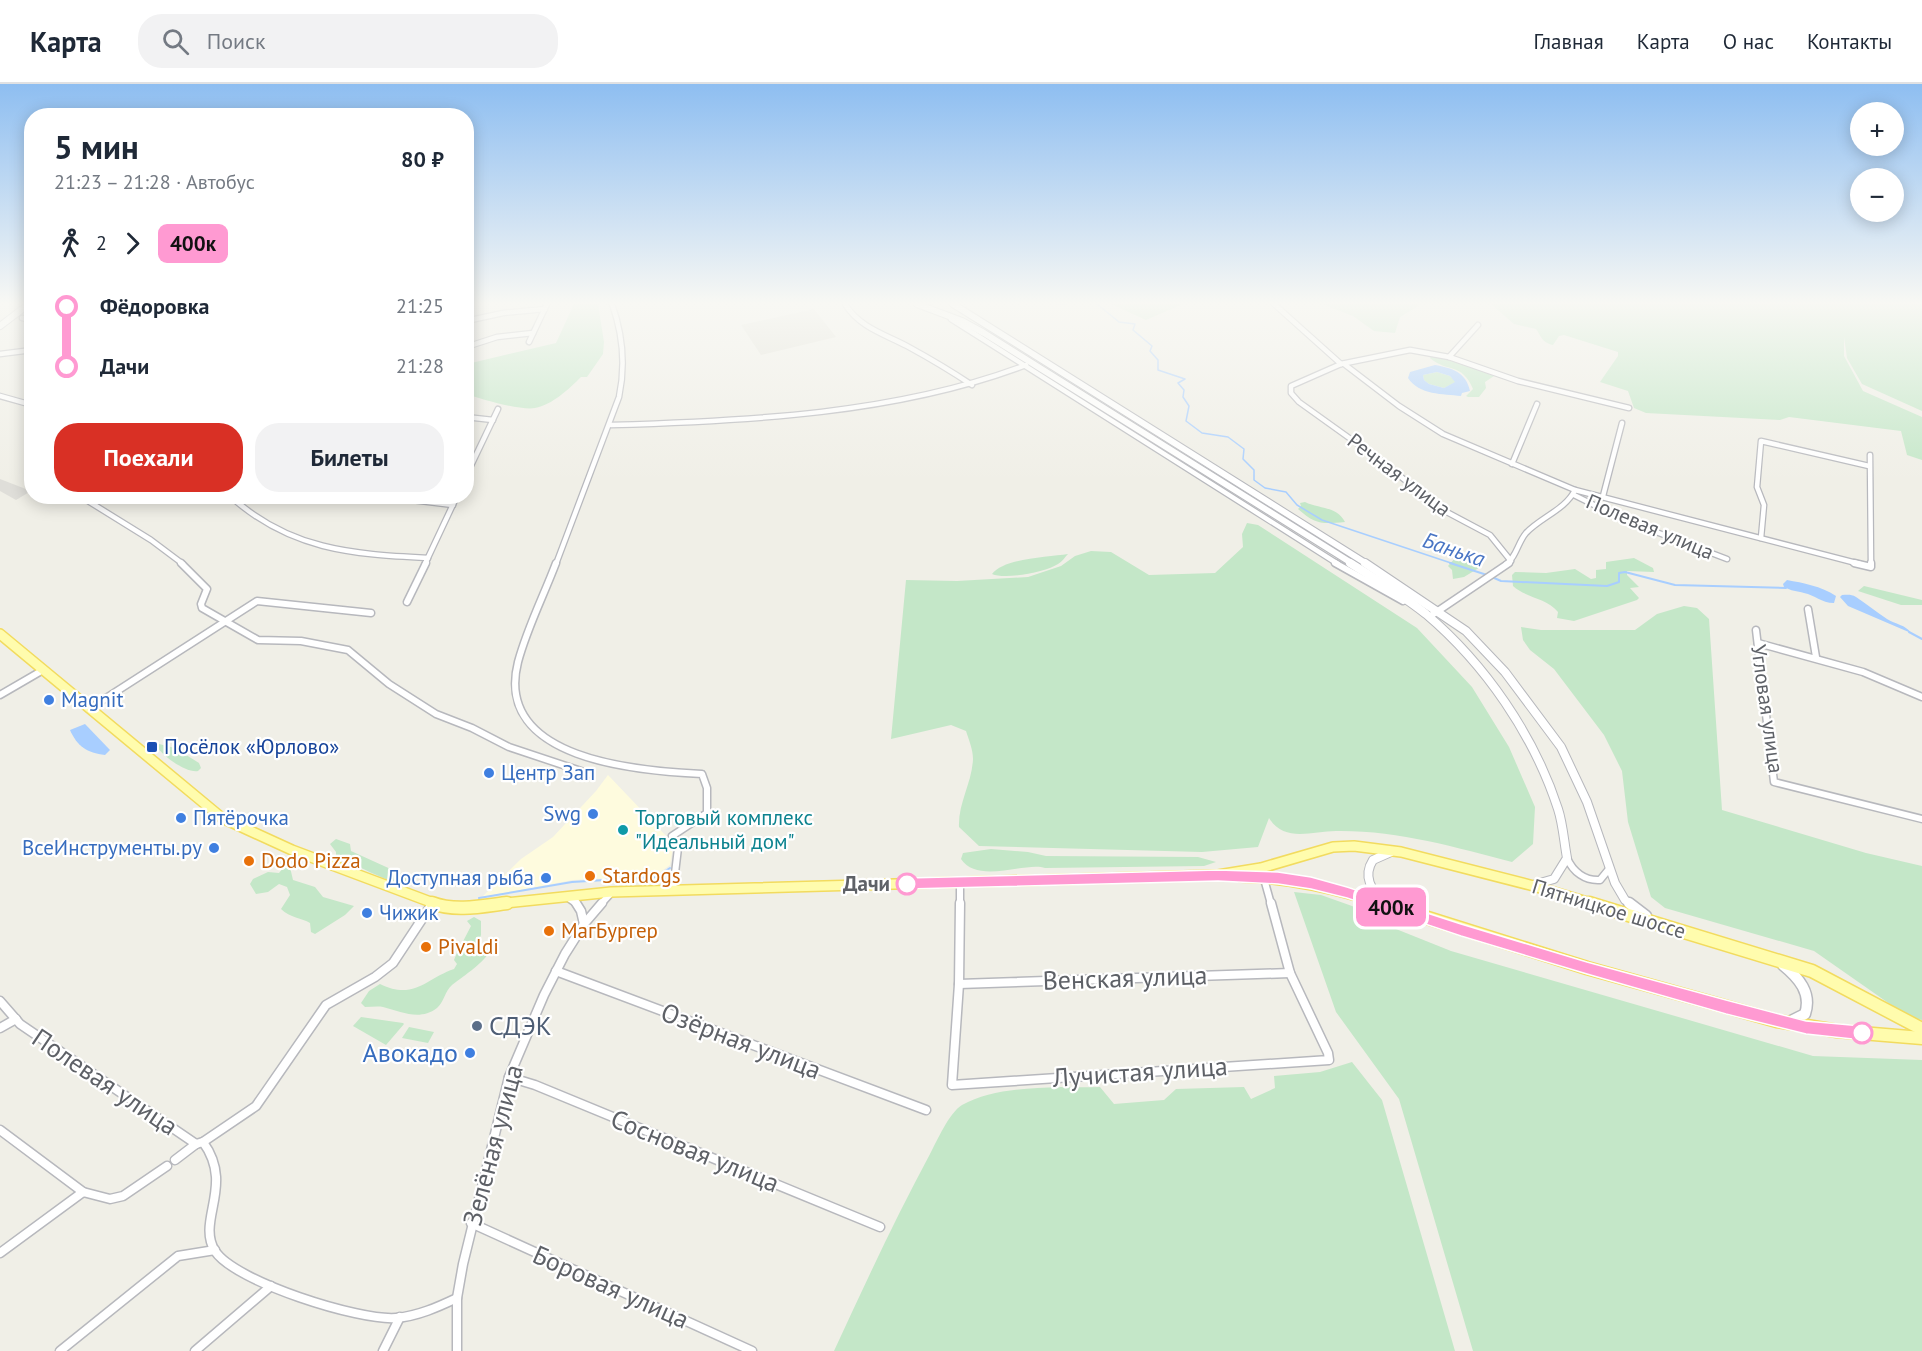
<!DOCTYPE html>
<html lang="ru">
<meta charset="utf-8">
<style>
:root{--surface:#fff;--page:#f2f2f3;--text:#1f2937;--muted:#747a83;--line:#e0e1e3;--accent:#d93025}
body{margin:0;font-family:"PT Sans",sans-serif;background:var(--page);color:var(--text);height:100vh;display:flex;flex-direction:column;font-size:22px;white-space:nowrap}
*{box-sizing:border-box;margin:0}
p{font-size:20px;color:var(--muted)}
.icon{flex:none;width:33px;height:33px;fill:none;stroke:currentColor;stroke-width:2;stroke-linecap:round;stroke-linejoin:round}
.map{position:relative;flex:1;overflow:hidden}
.drawer{position:absolute;left:24px;top:24px;width:450px;height:396px;display:flex;flex-direction:column;background:var(--surface);border-radius:24px;box-shadow:0 3px 15px #0003}
.drawer>*{flex:none}
.badge{padding:0 12px;border-radius:9px;font-size:21px;line-height:39px}
.controls{position:absolute;left:1850px;top:18px;display:grid;gap:12px}
.controls a{display:grid;place-items:center;width:54px;height:54px;border-radius:50%;background:var(--surface);box-shadow:0 3px 15px #0003;font-size:30px}
.map>.badge{position:absolute;translate:-50% -50%;box-shadow:0 0 0 3px #fff}
.legs{display:flex;align-items:center;gap:9px;height:66px;padding:0 30px;font-size:20px}
.legs p{margin-inline-start:auto}
.headline{display:flex;align-items:center;justify-content:space-between;height:102px;padding:0 30px}
h1{font-size:33px;font-weight:700;line-height:45px}
.action{display:flex;gap:12px;margin-top:auto;padding:12px 30px}
.action a{flex:1;height:69px;border-radius:24px;background:var(--accent);color:#fff;font-size:24px;font-weight:700;line-height:69px;text-align:center}
.action a+a{background:var(--page);color:var(--text)}
ul{padding:0 30px;list-style:none}
li{display:flex;align-items:center;gap:21px;height:60px;font-size:22px}
li i{display:grid;place-items:center;width:9px;height:100%;margin:0 8px;background:currentColor}
li i::after{content:'';width:15px;height:15px;margin:-8px;border:4px solid;border-radius:50%;background:var(--surface)}
li p{margin-inline-start:auto}
li:first-child i{background:linear-gradient(#0000 50%,currentColor 0)}
li:last-child i{background:linear-gradient(currentColor 50%,#0000 0)}
header{display:flex;align-items:center;gap:36px;box-sizing:border-box;height:84px;padding:0 30px;background:var(--surface);border-bottom:2px solid var(--line)}
header strong{font-size:28px}
nav{display:flex;gap:33px;margin-inline-start:auto;font-size:21px}
.search{width:420px;height:54px;background:var(--page);display:flex;align-items:center;gap:15px;box-sizing:border-box;padding:0 21px;border-radius:24px;color:var(--muted);font-size:22px}
.map>svg:first-child{display:block}
</style>
<header>
<strong>Карта</strong>
<div class="search"><svg class="icon" aria-label="search" viewBox="0 0 24 24"><circle cx="10" cy="10" r="6"/><path d="M15 15l6 6"/></svg>Поиск</div>
<nav><a>Главная</a><a>Карта</a><a>О нас</a><a>Контакты</a></nav>
</header>
<div class="map">
<svg width="1922" height="1267" viewBox="0 0 1922 1267">
<rect width="100%" height="100%" fill="#f0efe7"/>
<!-- commercial -->
<path fill="#fefbde" d="M 608,691 L 669,755 L 673,763 L 670,781 L 655,792 L 573,796 L 482,813 L 521,775 L 553,753 L 596,707 Z"/>
<!-- industrial -->
<path fill="#dfded9" d="M 0,395 L 31,407 L 16,416 L 0,407 Z"/>
<!-- education -->
<path fill="#e0dfd5" d="M 814,225 L 836,253 L 761,271 L 741,241 Z"/>
<!-- green -->
<g fill="#c4e7c8">
<path d="M 574,220 L 598,220 L 604,258 L 603,270 L 587,293 L 581,293 C 569,305 552,321 535,324 C 522,327 480,315 467,310 L 467,280 L 556,259 Z"/>
<path d="M 1111,220 L 1183,220 L 1146,236 Z"/>
<path d="M 1322,220 L 1421,220 L 1400,233 L 1395,249 L 1374,247 L 1353,232 Z"/>
<path d="M 1491,220 L 1922,220 L 1922,327 L 1862,300 L 1847,274 L 1844,253 L 1844,272 L 1863,307 L 1922,333 L 1922,376 L 1907,371 L 1901,347 L 1789,333 L 1780,336 L 1646,329 L 1634,324 L 1628,307 L 1600,298 L 1618,272 L 1618,268 L 1564,251 L 1559,252 L 1553,261 C 1541,258 1542,253 1536,245 L 1514,240 Z"/>
<path d="M 1432,271 L 1449,274 L 1494,292 L 1485,298 L 1486,304 L 1479,313 L 1468,313 L 1466,312 L 1473,305 C 1462,278 1447,289 1430,274 Z"/>
<path d="M 1437,288 L 1450,292 L 1456,298 L 1444,304 L 1429,300 L 1424,296 L 1423,291 Z"/>
<path d="M 1305,418 C 1319,425 1337,422 1345,438 C 1322,440 1316,441 1298,425 L 1301,422 L 1300,419 Z"/>
<path d="M 1247,439 L 1258,441 L 1417,544 L 1472,603 L 1509,663 L 1535,723 L 1533,760 L 1512,778 C 1455,763 1396,746 1336,747 C 1312,747 1284,759 1269,734 L 1258,763 L 1202,768 L 979,762 L 959,743 C 958,719 972,699 973,675 C 973,666 969,656 966,647 L 951,641 L 891,655 L 906,496 L 957,497 L 1028,493 L 1061,482 L 1075,472 L 1091,467 L 1111,468 L 1149,491 L 1215,489 L 1243,463 L 1242,450 Z"/>
<path d="M 1068,470 C 1065,473 1062,478 1058,480 C 1046,488 1005,496 992,490 C 1004,474 1049,473 1068,470 Z"/>
<path d="M 1457,472 L 1482,477 L 1482,482 L 1464,493 L 1453,495 L 1452,486 L 1448,482 Z"/>
<path d="M 1634,474 L 1653,484 L 1654,488 L 1627,487 L 1627,491 L 1639,503 L 1630,504 L 1639,514 L 1637,516 L 1574,537 L 1557,534 L 1558,528 C 1547,514 1526,514 1513,502 L 1512,491 L 1515,488 L 1546,489 L 1575,485 L 1591,495 L 1596,494 L 1596,486 L 1606,485 L 1606,478 Z"/>
<path d="M 1864,502 L 1922,516 L 1922,521 L 1901,521 L 1858,507 Z"/>
<path d="M 1684,522 L 1697,524 L 1709,535 L 1722,726 L 1866,769 L 1922,782 L 1922,936 L 1907,932 L 1814,867 L 1665,824 L 1651,813 L 1628,738 L 1622,687 L 1604,651 L 1554,585 L 1530,566 L 1523,556 L 1521,543 L 1541,546 L 1635,546 L 1657,530 Z"/>
<path d="M 159,660 L 175,664 L 199,679 L 201,684 L 198,687 C 186,689 164,673 157,663 Z"/>
<path d="M 336,755 L 350,760 L 351,767 L 406,792 L 408,796 L 403,801 C 396,801 346,777 336,772 L 336,768 L 330,760 Z"/>
<path d="M 991,765 L 1028,768 L 1046,772 L 1198,773 L 1216,778 L 1204,782 L 1045,784 C 1027,777 978,801 961,775 L 963,769 Z"/>
<path d="M 289,779 L 293,796 L 315,803 L 323,813 L 354,822 L 345,831 L 315,850 L 311,848 L 310,839 C 302,834 290,834 281,825 L 290,811 L 287,803 L 279,800 L 268,808 L 256,810 L 250,800 L 253,795 L 268,788 L 279,789 L 283,784 L 283,780 Z"/>
<path d="M 1294,808 L 1321,811 L 1352,822 L 1386,841 L 1451,867 L 1813,972 L 1922,976 L 1922,1267 L 1473,1267 L 1399,1015 L 1336,928 Z"/>
<path d="M 474,833 L 481,837 L 481,851 L 474,868 L 487,871 C 484,878 460,895 452,901 C 445,907 444,918 437,924 C 420,937 402,928 383,923 C 378,922 371,923 365,923 L 361,919 L 369,907 L 380,900 C 414,917 427,894 454,885 L 457,880 L 454,876 L 456,871 L 471,842 L 467,837 Z"/>
<path d="M 361,933 L 403,939 L 404,940 L 386,961 L 353,942 Z"/>
<path d="M 409,943 L 434,948 L 428,959 L 402,954 Z"/>
<path d="M 1352,978 L 1382,1016 L 1455,1267 L 834,1267 C 865,1200 895,1135 930,1070 C 937,1057 949,1029 962,1021 C 999,1000 1058,1004 1100,1003 L 1114,1020 L 1164,1016 L 1176,1005 L 1244,1003 L 1251,1015 L 1275,1004 L 1274,992 L 1320,988 Z"/>
</g>
<!-- water -->
<g fill="#a8ceff" fill-rule="evenodd">
<path d="M 1435,281 C 1452,284 1466,288 1470,307 L 1462,309 L 1461,312 C 1443,310 1419,311 1408,294 L 1410,288 ZM 1437,288 L 1450,292 L 1455,298 L 1444,304 L 1429,300 L 1424,296 L 1423,291 Z"/>
<path d="M 1787,496 C 1803,499 1821,502 1836,512 L 1834,519 C 1821,519 1815,511 1804,509 C 1797,507 1791,507 1784,503 L 1783,500 Z"/>
<path d="M 1842,511 C 1847,511 1851,510 1856,513 C 1867,520 1876,528 1887,535 C 1895,540 1906,541 1911,549 L 1848,522 L 1840,513 Z"/>
<path d="M 85,640 L 110,666 L 105,671 C 87,669 77,662 70,646 Z"/>
</g>
<g fill="none" stroke-linecap="round" stroke-linejoin="round">
<!-- stream-far1 -->
<g stroke="#a8ceff" stroke-width="1.5">
<path d="M 1056,220 L 1067,220"/>
<path d="M 1097,220 L 1119,238 L 1135,240 L 1133,246 L 1152,262 L 1150,267 L 1158,276 L 1158,286 L 1185,295 L 1178,299 L 1184,306 L 1183,313 L 1189,322 L 1186,337 L 1202,349 L 1228,353 L 1244,365 L 1243,375 L 1254,386 L 1254,396 L 1265,404 L 1286,408 L 1297,421 L 1322,436 L 1454,480"/>
</g>
<!-- stream -->
<g stroke="#a8ceff" stroke-width="2">
<path d="M 1450,479 L 1487,491"/>
<path d="M 1492,493 L 1501,497 L 1607,502 L 1619,498 L 1619,489 L 1625,488 L 1675,501 L 1786,504"/>
<path d="M 1909,548 L 1922,555"/>
<path d="M 479,814 L 572,798 L 656,793 L 670,784"/>
</g>
<!-- minor-far2 casing -->
<g stroke="#b7b8bd" stroke-width="7">
<g id="minor-far2">
<path d="M 845,220 C 859,243 884,250 907,262 C 929,274 951,287 972,301"/>
<path d="M 1274,220 L 1341,280"/>
<path d="M 22,234 L 32,236"/>
<path d="M 951,235 L 1338,480"/>
<path d="M 466,237 L 503,229 L 545,225"/>
<path d="M 529,258 L 547,220"/>
<path d="M 466,263 L 497,253 L 533,249"/>
<path d="M 0,270 L 32,266"/>
<path d="M 1449,273 L 1478,241"/>
<path d="M 1344,280 L 1399,322 L 1443,350 L 1575,406 L 1860,480"/>
<path d="M 0,312 L 32,321"/>
<path d="M 466,333 L 493,336"/>
<path d="M 611,341 C 748,337 897,330 1026,281"/>
<path d="M 1870,371 L 1871,480"/>
<path d="M 1512,380 L 1537,320"/>
<path d="M 466,392 L 498,325"/>
<path d="M 1574,411 L 1622,435 L 1727,475"/>
<path d="M 80,412 L 151,456 L 183,480"/>
<path d="M 230,412 C 290,466 351,470 428,474"/>
<path d="M 379,412 L 453,421"/>
<path d="M 1603,412 L 1622,339"/>
<path d="M 1761,454 L 1764,421 L 1757,403 L 1761,357 L 1869,382"/>
<path d="M 1511,477 L 1490,451 L 1441,425 L 1380,376 L 1299,318 L 1291,309 L 1291,302 L 1341,280 L 1410,266 L 1449,273 L 1518,297 L 1629,324"/>
<path d="M 425,480 L 457,412"/>
<path d="M 556,480 L 619,313 C 626,280 623,251 612,220"/>
<path d="M 1506,480 C 1516,474 1518,458 1526,449 C 1541,433 1565,426 1575,406"/>
</g>
</g>
<!-- minor-far1 casing -->
<g stroke="#b7b8bd" stroke-width="9">
<g id="minor-far1">
<path d="M 181,479 L 207,505 L 201,520 L 202,524 L 258,556 L 301,557 L 348,566 L 389,600 L 436,630 L 472,644 L 509,663 L 590,690"/>
<path d="M 556,479 C 544,511 527,544 518,578 C 493,676 638,687 702,690 L 707,704 L 707,729 L 672,752 L 678,764 L 673,806"/>
<path d="M 1335,479 L 1403,517"/>
<path d="M 1854,479 L 1871,483 L 1871,479"/>
<path d="M 407,518 L 426,479"/>
<path d="M 1808,525 L 1816,573"/>
<path d="M 1429,533 L 1509,479"/>
<path d="M 1756,546 L 1774,698 L 1922,735"/>
<path d="M 1758,559 L 1863,588 L 1922,613"/>
<path d="M 0,611 L 43,586"/>
<path d="M 89,625 L 257,517 L 371,529"/>
<path d="M 1567,774 C 1573,788 1585,797 1600,796 L 1609,785"/>
<path d="M 1261,784 L 1271,820"/>
<path d="M 567,813 L 577,820"/>
<path d="M 601,820 L 611,809"/>
<path d="M 960,820 L 960,798"/>
</g>
</g>
<!-- minor casing -->
<g stroke="#b7b8bd" stroke-width="11">
<g id="minor">
<path d="M 576,819 L 581,827 L 584,840"/>
<path d="M 960,819 L 959,900 L 952,1001 L 1329,976 L 1328,969 L 1290,889 L 1271,819"/>
<path d="M 556,887 L 926,1026"/>
<path d="M 959,900 L 1290,889"/>
<path d="M 0,917 L 20,940 L 196,1060"/>
<path d="M 0,944 L 16,935"/>
<path d="M 509,993 L 535,1001 L 880,1143"/>
<path d="M 0,1046 L 83,1108"/>
<path d="M 203,1058 L 256,1022 L 326,921 L 375,893 L 393,879 L 432,820"/>
<path d="M 196,1060 L 203,1058 C 235,1102 196,1136 215,1167 C 235,1198 360,1237 396,1234 C 418,1232 438,1223 457,1214"/>
<path d="M 175,1076 L 196,1060"/>
<path d="M 471,1139 L 752,1267"/>
<path d="M 0,1169 L 83,1108 L 110,1115 L 123,1112 L 167,1082"/>
<path d="M 60,1267 L 178,1172 L 215,1166"/>
<path d="M 195,1267 L 271,1202"/>
<path d="M 383,1267 L 400,1233"/>
<path d="M 457,1267 L 457,1214 L 463,1180 L 509,993 L 544,911 L 565,870 L 584,840 L 602,819"/>
</g>
</g>
<!-- tertiary-far2 casing -->
<g stroke="#b7b8bd" stroke-width="8">
<g id="tertiary-far2">
<path d="M 917,220 L 962,237 L 984,249 L 1353,480"/>
<path d="M 953,220 L 1367,480"/>
<path d="M 0,242 L 29,220"/>
</g>
</g>
<!-- tertiary-far1 casing -->
<g stroke="#b7b8bd" stroke-width="10">
<g id="tertiary-far1">
<path d="M 1350,479 C 1376,495 1402,511 1426,530 C 1485,580 1534,651 1558,725 C 1563,740 1564,758 1567,774 L 1554,795 L 1533,801"/>
<path d="M 1365,479 L 1466,547 L 1505,588 L 1561,663 L 1587,718 L 1615,799 L 1625,816 L 1631,820"/>
<path d="M 1386,819 C 1372,808 1362,793 1373,776 L 1391,768"/>
</g>
</g>
<!-- tertiary casing -->
<g stroke="#b7b8bd" stroke-width="13">
<g id="tertiary">
<path d="M 1629,819 L 1646,832"/>
<path d="M 1783,881 C 1799,894 1812,909 1805,930 L 1791,937"/>
</g>
</g>
<!-- primary-far1 casing -->
<g stroke="#f2db5f" stroke-width="12">
<g id="primary-far1">
<path d="M 0,550 L 222,734 L 292,766 L 436,820"/>
<path d="M 1241,793 C 1291,794 1337,805 1384,820"/>
<path d="M 496,820 L 611,808 L 1218,791 L 1261,784 L 1333,763 L 1354,762 L 1401,768 L 1530,801 L 1594,820"/>
</g>
</g>
<!-- primary casing -->
<g stroke="#f2db5f" stroke-width="15">
<g id="primary">
<path d="M 432,819 C 455,828 483,822 507,819"/>
<path d="M 1380,819 L 1587,884 L 1777,937 L 1837,947 L 1922,954"/>
<path d="M 1589,819 L 1812,887 L 1922,945"/>
</g>
</g>
<!-- minor-far2 -->
<use href="#minor-far2" stroke="#fff" stroke-width="4.5"/>
<!-- minor-far1 -->
<use href="#minor-far1" stroke="#fff" stroke-width="6"/>
<!-- minor -->
<use href="#minor" stroke="#fff" stroke-width="8"/>
<!-- tertiary-far2 -->
<use href="#tertiary-far2" stroke="#fff" stroke-width="6"/>
<!-- tertiary-far1 -->
<use href="#tertiary-far1" stroke="#fff" stroke-width="8"/>
<!-- tertiary -->
<use href="#tertiary" stroke="#fff" stroke-width="10"/>
<!-- primary-far1 -->
<use href="#primary-far1" stroke="#fffcad" stroke-width="9"/>
<!-- primary -->
<use href="#primary" stroke="#fffcad" stroke-width="12"/>
</g>
<!-- sky -->
<linearGradient id="sky" x2="0" y2="1"><stop stop-color="#8ebef1"/><stop offset="0.55" stop-color="#f8f8f4"/><stop offset="1" stop-color="#f8f8f4" stop-opacity="0"/></linearGradient>
<rect width="1922" height="398" fill="url(#sky)"/>
<!-- line-1 -->
<path fill="#ff9ad2" stroke="#fff" stroke-width="1.5" d="M 1218,786 L 1278,788 L 1311,793 L 1347,803 L 1461,840 L 1587,878 L 1726,916 L 1806,937 L 1862,942 L 1867,944 L 1869,949 L 1867,954 L 1862,956 L 1806,950 L 1726,930 L 1587,890 L 1461,852 L 1347,814 L 1311,805 L 1278,800 L 1218,797 L 907,805 L 900,800 L 907,794 Z"/>
<!-- markers -->
<g fill="#3f7fe0" stroke="#fff" stroke-width="2">
<circle cx="49" cy="616" r="6"/>
<circle cx="489" cy="689" r="6"/>
<circle cx="593" cy="730" r="6"/>
<circle cx="181" cy="734" r="6"/>
<circle cx="214" cy="764" r="6"/>
<circle cx="546" cy="794" r="6"/>
<circle cx="367" cy="829" r="6"/>
<circle cx="470" cy="969" r="6"/>
</g>
<rect fill="#1a4fb4" stroke="#fff" stroke-width="2" x="146" y="657" width="12" height="12" rx="3"/>
<circle fill="#0f9aa8" stroke="#fff" stroke-width="2" cx="623" cy="746" r="6"/>
<g fill="#e8710a" stroke="#fff" stroke-width="2">
<circle cx="249" cy="777" r="6"/>
<circle cx="590" cy="792" r="6"/>
<circle cx="549" cy="847" r="6"/>
<circle cx="426" cy="863" r="6"/>
</g>
<g fill="#fff" stroke="#ff9ad2" stroke-width="3">
<circle cx="907" cy="800" r="10"/>
<circle cx="1862" cy="949" r="10"/>
</g>
<circle fill="#5c6f8a" stroke="#fff" stroke-width="2" cx="477" cy="942" r="6"/>
<g text-anchor="middle" stroke-width="4.5" stroke-linejoin="round" paint-order="stroke">
<!-- street labels -->
<g font-size="21" fill="#5e6167" stroke="#fff">
<text transform="translate(1399 391) rotate(37)" y="7">Речная улица</text>
<text transform="translate(1650 443) rotate(23)" y="7">Полевая улица</text>
<text transform="translate(1767 625) rotate(82)" y="7">Угловая улица</text>
<text transform="translate(1609 825) rotate(17)" y="7">Пятницкое шоссе</text>
</g>
<!-- shop labels -->
<g font-size="21" fill="#366cbe" stroke="#fff" text-anchor="start">
<text x="61" y="623">Magnit</text>
<text x="501" y="696">Центр Зап</text>
<text x="581" y="737" text-anchor="end">Swg</text>
<text x="193" y="741">Пятёрочка</text>
<text x="202" y="771" text-anchor="end">ВсеИнструменты.ру</text>
<text x="534" y="801" text-anchor="end">Доступная рыба</text>
<text x="379" y="836">Чижик</text>
</g>
<!-- transit labels -->
<g font-size="21" fill="#164399" stroke="#fff" text-anchor="start">
<text x="164" y="670">Посёлок «Юрлово»</text>
</g>
<!-- culture labels -->
<g font-size="21" fill="#0d838f" stroke="#fff" text-anchor="start">
<text x="635" y="741">Торговый комплекс<tspan x="635" dy="24">"Идеальный дом"</tspan></text>
</g>
<!-- food labels -->
<g font-size="21" fill="#c56008" stroke="#fff" text-anchor="start">
<text x="261" y="784">Dodo Pizza</text>
<text x="602" y="799">Stardogs</text>
<text x="561" y="854">МагБургер</text>
<text x="438" y="870">Pivaldi</text>
</g>
<!-- stop labels -->
<g font-size="21" font-weight="bold" fill="#5e6167" stroke="#fff" text-anchor="end">
<text x="890" y="807">Дачи</text>
</g>
<!-- water labels -->
<g font-size="22" font-style="italic" fill="#4975c4" stroke="#fff">
<text transform="translate(1454 465) rotate(19)" y="8">Банька</text>
</g>
<!-- near-street labels -->
<g font-size="26" fill="#5e6167" stroke="#fff">
<text transform="translate(1125 894) rotate(-2)" y="9">Венская улица</text>
<text transform="translate(741 957) rotate(21)" y="9">Озёрная улица</text>
<text transform="translate(1140 988) rotate(-4)" y="9">Лучистая улица</text>
<text transform="translate(105 998) rotate(34)" y="9">Полевая улица</text>
<text transform="translate(493 1061) rotate(-75)" y="9">Зелёная улица</text>
<text transform="translate(695 1067) rotate(22)" y="9">Сосновая улица</text>
<text transform="translate(611 1203) rotate(24)" y="9">Боровая улица</text>
</g>
<!-- near-service labels -->
<g font-size="26" fill="#4e5e75" stroke="#fff" text-anchor="start">
<text x="489" y="951">СДЭК</text>
</g>
<!-- near-shop labels -->
<g font-size="26" fill="#366cbe" stroke="#fff" text-anchor="end">
<text x="458" y="978">Авокадо</text>
</g>
</g>
</svg>
<div class="controls">
<a>+</a>
<a>−</a>
</div>
<b class="badge" style="left:1391px;top:823px;background:#ff9ad2;color:#111">400к</b>
<section class="drawer">
<div class="headline"><div><h1>5 мин</h1><p>21:23 – 21:28 · Автобус</p></div><b>80 ₽</b></div>
<div class="legs"><svg class="icon" aria-label="walk" viewBox="0 0 24 24"><circle cx="13" cy="4" r="2"/><path d="M13 8l-2 6 4 7M11 14l-3 7M7 12l3-4h3l4 4"/></svg>2<svg class="icon" aria-label="forward" viewBox="0 0 24 24"><path d="M9 5l7 7-7 7"/></svg><b class="badge" style="background:#ff9ad2;color:#111">400к</b></div>
<ul>
<li><i style="color:#ff9ad2"></i><b>Фёдоровка</b><p>21:25</p></li>
<li><i style="color:#ff9ad2"></i><b>Дачи</b><p>21:28</p></li>
</ul>
<div class="action"><a>Поехали</a><a>Билеты</a></div>
</section>
</div>
